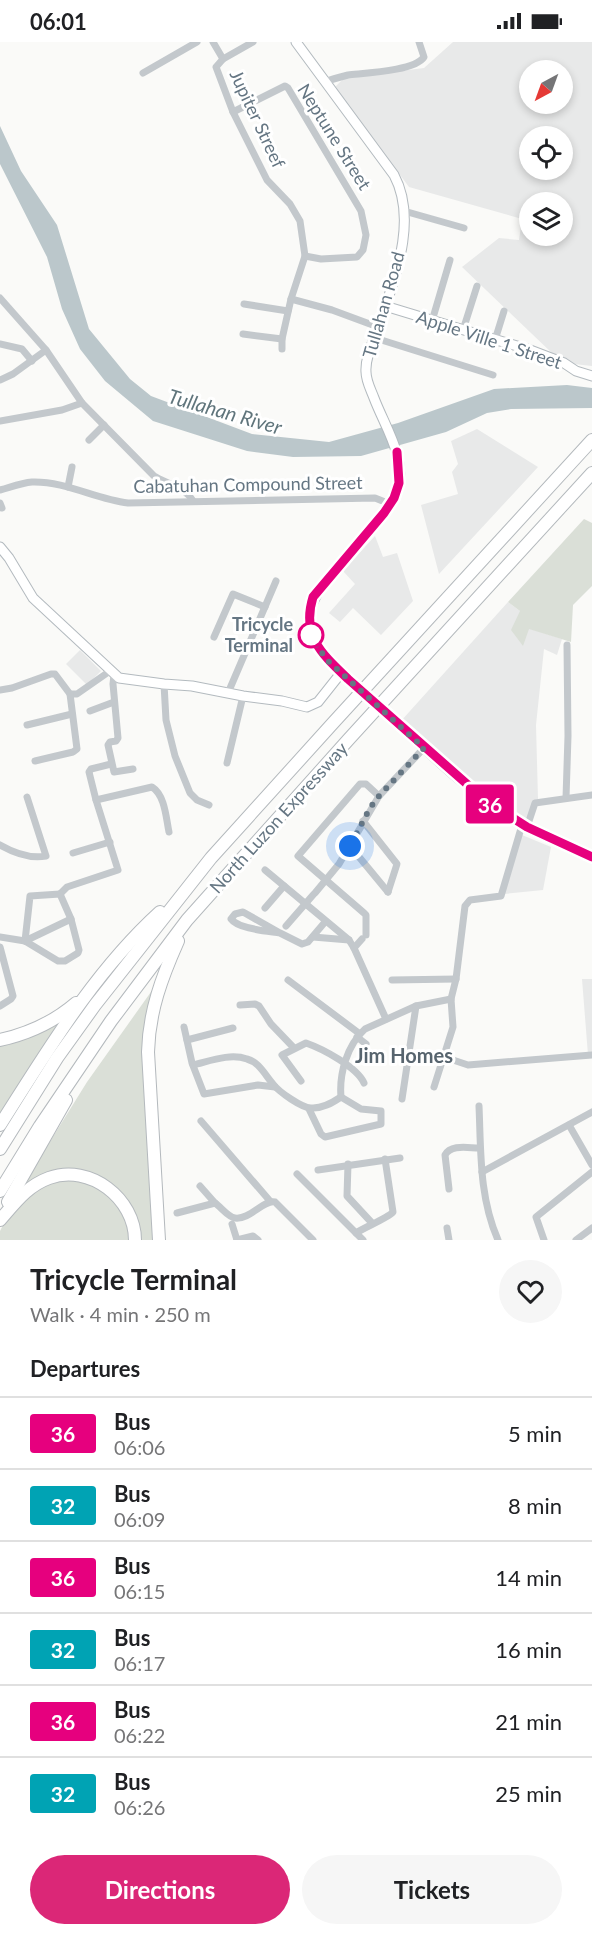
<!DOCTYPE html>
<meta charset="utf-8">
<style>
:root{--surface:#fff;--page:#f6f6f6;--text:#202124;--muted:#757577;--line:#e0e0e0;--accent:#db2777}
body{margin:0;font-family:Lato,sans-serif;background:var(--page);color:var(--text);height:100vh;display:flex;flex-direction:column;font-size:22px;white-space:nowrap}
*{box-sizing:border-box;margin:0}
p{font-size:20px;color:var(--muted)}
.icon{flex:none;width:33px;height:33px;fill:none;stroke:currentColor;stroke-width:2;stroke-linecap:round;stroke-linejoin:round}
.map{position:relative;height:1198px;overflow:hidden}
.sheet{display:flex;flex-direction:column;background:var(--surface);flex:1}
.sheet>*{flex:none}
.badge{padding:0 12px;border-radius:4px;font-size:21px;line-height:39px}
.needle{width:39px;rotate:221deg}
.fabs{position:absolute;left:519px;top:18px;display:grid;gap:12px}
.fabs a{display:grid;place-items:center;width:54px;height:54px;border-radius:50%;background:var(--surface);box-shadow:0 3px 9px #0003;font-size:30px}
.you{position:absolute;width:30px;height:30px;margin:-15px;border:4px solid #fff;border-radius:50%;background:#1a73e8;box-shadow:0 0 0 9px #1a73e833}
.map>.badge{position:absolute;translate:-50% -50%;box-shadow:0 0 0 3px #fff}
h2{padding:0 30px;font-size:22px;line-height:54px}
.round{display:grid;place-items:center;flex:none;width:63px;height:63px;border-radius:32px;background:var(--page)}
.overview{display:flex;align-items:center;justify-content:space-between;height:102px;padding:0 30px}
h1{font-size:28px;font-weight:700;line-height:45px}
.primary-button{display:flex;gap:12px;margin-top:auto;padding:12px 30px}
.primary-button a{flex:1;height:69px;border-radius:36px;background:var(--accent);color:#fff;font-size:24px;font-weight:700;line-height:69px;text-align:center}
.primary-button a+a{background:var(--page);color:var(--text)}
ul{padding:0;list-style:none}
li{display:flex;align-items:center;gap:18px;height:72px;padding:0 30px;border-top:2px solid var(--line)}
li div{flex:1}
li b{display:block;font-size:22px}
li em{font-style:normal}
li .badge{min-width:66px;font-weight:700;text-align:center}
.status{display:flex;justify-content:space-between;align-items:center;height:42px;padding:0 30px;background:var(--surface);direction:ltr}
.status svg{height:16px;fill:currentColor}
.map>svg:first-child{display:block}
</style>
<div class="status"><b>06:01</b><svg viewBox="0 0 49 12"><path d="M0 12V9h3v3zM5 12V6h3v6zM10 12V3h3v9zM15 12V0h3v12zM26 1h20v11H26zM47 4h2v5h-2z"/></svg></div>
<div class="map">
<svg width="592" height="1198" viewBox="0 0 592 1198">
<rect width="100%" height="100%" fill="#fafaf8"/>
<!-- built -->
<g fill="#e8e9e9" fill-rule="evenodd">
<path d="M 453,0 L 592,0 L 592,324 L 574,322 L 564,315 L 554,313 L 462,225 L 499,196 L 519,198 L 522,177 L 409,145 L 335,45 L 344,36 L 424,26 ZM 530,28 L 562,28 L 562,62 L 530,62 ZM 530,94 L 562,94 L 562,128 L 530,128 ZM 530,160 L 562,160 L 562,194 L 530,194 Z"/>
<path d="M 477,387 L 538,425 L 439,532 L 421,463 L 458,452 L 452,430 L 458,422 L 451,399 Z"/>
<path d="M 375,494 L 383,515 L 397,511 L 413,559 L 381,593 L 353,566 L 340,580 L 329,571 L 355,542 L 343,529 Z"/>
<path d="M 508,560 L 520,569 L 522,603 L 528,586 L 562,597 L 557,613 L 544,607 L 536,683 L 538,757 L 535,758 L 527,779 L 501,764 L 478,746 L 401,679 Z"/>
<path d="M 80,608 L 101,629 L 87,643 L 66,622 Z"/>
<path d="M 522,793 L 551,805 L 543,848 L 504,852 Z"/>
<path d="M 582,937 L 592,937 L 592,1012 L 588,1013 Z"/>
</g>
<!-- green -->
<g fill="#dadfd7">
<path d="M 584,477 L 592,481 L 592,544 L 573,563 L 571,600 L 529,587 L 523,604 L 511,588 L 520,569 L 508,560 Z"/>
<path d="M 158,940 L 153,956 L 156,1198 L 140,1198 L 134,1171 L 79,1129 L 18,1151 L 87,1040 Z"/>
<path d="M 65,976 L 0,1076 L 0,1003 Z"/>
<path d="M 62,1138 C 87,1138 114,1149 125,1174 C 128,1181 129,1191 131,1198 L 0,1198 L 0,1189 L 5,1179 L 28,1152 L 45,1143 Z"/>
</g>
<!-- water -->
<path fill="#bbc7cb" d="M 0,84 L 21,129 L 57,183 L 89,287 L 130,337 L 151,354 L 252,392 L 329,400 L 398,381 L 494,347 L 567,343 L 592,346 L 592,366 L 511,367 L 487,371 L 446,390 L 361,414 L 293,415 L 247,409 L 153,379 L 105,339 L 80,307 L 62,267 L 47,215 L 0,122 Z"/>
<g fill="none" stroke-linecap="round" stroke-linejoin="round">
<!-- secondary casing -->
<g stroke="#b3babf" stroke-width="11">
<g id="secondary">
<path d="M 296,0 L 394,133 C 419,180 393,240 378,287 C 373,300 365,316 366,330 C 366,339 371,348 374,356 C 385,385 406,415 398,446 C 391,471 341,521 323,543 C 293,583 317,608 348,637"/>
<path d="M 385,264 L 530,308 L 564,321 L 576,329 L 592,334"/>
<path d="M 0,505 L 9,516 L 33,556 L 119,636 L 164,642 L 192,644 L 243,654 L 282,659 L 307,665 L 318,660 L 341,631"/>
<path d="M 398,682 C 433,714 468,748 508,774 C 534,791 564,802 592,815"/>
</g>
</g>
<!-- highway casing -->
<g stroke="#b4b9bd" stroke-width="14">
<g id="highway">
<path d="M 0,998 C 27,992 55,979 76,961"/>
<path d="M 0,1083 C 48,1008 94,930 160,870"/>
<path d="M 0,1107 L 57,1016 L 95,963 L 211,816 L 333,681 L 592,398"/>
<path d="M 0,1149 L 40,1084 L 111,979 L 187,878 L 348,698 L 592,431"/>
<path d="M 8,1160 L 66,1058"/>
<path d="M 0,1178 C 15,1161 27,1144 49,1136 C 90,1121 135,1157 135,1198"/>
<path d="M 159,1198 L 148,1010 C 149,969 162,935 178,899"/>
</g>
</g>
<!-- street -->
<g stroke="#c3c8cc" stroke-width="7">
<path d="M 213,0 L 223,17"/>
<path d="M 253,0 L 223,17 L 216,25 L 233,70 L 267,138 L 290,162 L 300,179 L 305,214 L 291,257 L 282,297 L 282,307"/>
<path d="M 143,31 L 197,0"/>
<path d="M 325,40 C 332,37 340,35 348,33 C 365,31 415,29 424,15 L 419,0"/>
<path d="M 233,70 L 285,44 L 288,46 L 361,169 L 366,193 L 363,208 L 357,215 L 321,217 L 305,214"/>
<path d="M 404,169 L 464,186"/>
<path d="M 0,256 L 46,308 L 82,361 L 154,434 C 166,441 187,447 193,459"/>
<path d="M 291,257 L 332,268 L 378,285"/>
<path d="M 244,262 L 288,269"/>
<path d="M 432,279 L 450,218"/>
<path d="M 463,288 L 477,244"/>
<path d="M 243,292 L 282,297"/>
<path d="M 375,296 L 493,333"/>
<path d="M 495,298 L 504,269"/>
<path d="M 0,302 L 22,307 L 32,319"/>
<path d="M 0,338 L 13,332 L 46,308"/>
<path d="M 0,379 L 62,368 L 82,361"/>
<path d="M 89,398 L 104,383"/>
<path d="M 68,445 L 72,425"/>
<path d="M 0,448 C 11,445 21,441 32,440 C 66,439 95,457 128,461 L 375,456 L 390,462"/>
<path d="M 0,461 L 2,466"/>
<path d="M 214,595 L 233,552 L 265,565"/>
<path d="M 114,633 L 113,642 L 118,696 L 116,699 L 110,700 L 108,703 L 114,730 L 133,727"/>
<path d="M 164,642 L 166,678 L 175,714 L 190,751 L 197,758 L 209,763"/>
<path d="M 0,648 L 12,646 L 51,632 L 55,632 L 70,652 L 77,652 L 110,629"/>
<path d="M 228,651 L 276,539"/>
<path d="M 90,669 L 114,660"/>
<path d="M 27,683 L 72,672"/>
<path d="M 35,719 L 73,710 L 77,707 L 70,652"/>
<path d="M 227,721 L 243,654"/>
<path d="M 566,756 L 568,694 L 567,603"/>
<path d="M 96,758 L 152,745 C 165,753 166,776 169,790"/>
<path d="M 363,779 L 397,822 L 388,850"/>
<path d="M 527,785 L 535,761 L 592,753"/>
<path d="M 0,803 C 14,811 30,817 46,814 L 27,755"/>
<path d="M 350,804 L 388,850"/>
<path d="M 73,811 L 110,800"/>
<path d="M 265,828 L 349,898 L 354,906 L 386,977"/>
<path d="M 315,851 L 339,822 L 379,754 L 424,706"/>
<path d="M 60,852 L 67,845 L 118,828 L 96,758 L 89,730 L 91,727 L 111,722"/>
<path d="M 265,866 L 284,844"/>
<path d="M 286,884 L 313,853"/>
<path d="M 280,891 C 267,889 238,887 231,877 L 235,872 L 243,870 L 280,891 L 302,902 L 308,900 L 325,880"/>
<path d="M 366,893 L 366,873 L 364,871 L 298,814 L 360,742 L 366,742 L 379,754"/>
<path d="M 0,895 L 25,899 L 58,919 L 65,919 L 78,911 L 79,908 L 71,877 L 60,852"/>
<path d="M 313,895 L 349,898"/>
<path d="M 25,899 L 30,854 L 60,852"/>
<path d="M 25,899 L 71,877"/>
<path d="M 0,905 L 13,954 L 11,957 L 0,964"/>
<path d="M 354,906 L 362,897"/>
<path d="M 288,938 L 360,992"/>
<path d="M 392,938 L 456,937"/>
<path d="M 240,963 L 255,962 L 259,964 L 271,982 L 294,1006"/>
<path d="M 184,985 L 192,1021 L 204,1052 L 258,1043 L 275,1045"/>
<path d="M 357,995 L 366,1002"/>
<path d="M 187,998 L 233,986"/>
<path d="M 444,1015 L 468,1023 L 592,1013"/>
<path d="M 193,1023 C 210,1019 230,1011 247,1017 C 259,1020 265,1033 273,1042 C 279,1050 302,1066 311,1066 C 322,1067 332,1061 341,1055"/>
<path d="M 301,1039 L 282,1013 L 306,1001 C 323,1007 357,1025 364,1041"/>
<path d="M 434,1045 L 453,985 L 451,957 L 456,937 L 465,864 L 470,858 L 501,854 L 522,783"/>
<path d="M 341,1055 C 339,1032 347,1003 365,987 L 416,964 L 451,957"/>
<path d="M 402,1057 L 416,964"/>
<path d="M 479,1064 C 481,1109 479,1155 498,1198"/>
<path d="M 309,1067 L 321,1092 L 325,1095 L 381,1082 L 381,1069 L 361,1067 L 341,1055"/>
<path d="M 201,1079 L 270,1159"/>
<path d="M 569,1083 L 592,1123"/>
<path d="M 348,1122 L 347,1154 L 372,1181"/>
<path d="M 318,1128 L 400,1116"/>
<path d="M 482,1130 L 592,1070"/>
<path d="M 297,1132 L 363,1198"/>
<path d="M 200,1144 L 215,1161"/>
<path d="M 449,1147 L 445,1113 C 451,1102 468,1106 479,1106"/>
<path d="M 177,1171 L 215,1161 C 221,1165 228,1175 235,1176 C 250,1178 264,1157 275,1160 L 313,1198"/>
<path d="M 232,1182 L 237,1198"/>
<path d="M 447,1186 L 449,1198"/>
<path d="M 356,1191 C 365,1185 388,1176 393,1170 L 385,1117"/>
<path d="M 237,1198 L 253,1194 L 258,1198"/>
<path d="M 544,1198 L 536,1175 L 592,1130"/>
<path d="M 576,1198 L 592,1186"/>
</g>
<!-- secondary -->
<use href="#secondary" stroke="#fff" stroke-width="9"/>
<!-- highway -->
<use href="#highway" stroke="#fff" stroke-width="12"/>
<!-- secondary-bridge casing -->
<g stroke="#b3babf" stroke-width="11" stroke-linecap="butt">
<path id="secondary-bridge" d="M 348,637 L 398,682"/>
</g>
<!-- secondary-bridge -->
<use href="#secondary-bridge" stroke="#fff" stroke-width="9"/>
</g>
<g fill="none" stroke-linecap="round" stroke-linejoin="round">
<!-- line casing -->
<g stroke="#fff" stroke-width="14">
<path id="line" d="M 397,410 L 399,441 L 394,456 L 384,471 L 313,555 C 301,594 322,612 348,637 L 485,758 L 527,785 L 592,815"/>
</g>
<!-- line -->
<use href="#line" stroke="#e6007e" stroke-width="9"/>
<!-- walk -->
<path stroke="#657683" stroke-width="6" stroke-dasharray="0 10.8" d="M 311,593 L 316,603 L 328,619 L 424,706 L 379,754 L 370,766 L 350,804"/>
</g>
<!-- markers -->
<circle fill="#fff" stroke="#e6007e" stroke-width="3" cx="311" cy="593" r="12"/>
<g text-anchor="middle" stroke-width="6" stroke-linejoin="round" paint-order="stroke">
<!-- street labels -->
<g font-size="18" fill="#657683" stroke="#fff">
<text transform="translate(257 77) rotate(65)" y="6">Jupiter Streef</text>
<text transform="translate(334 95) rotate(58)" y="6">Neptune Street</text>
<text transform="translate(384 263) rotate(-74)" y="6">Tullahan Road</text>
<text transform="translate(489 298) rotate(18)" y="6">Apple Ville 1 Street</text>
<text transform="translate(248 443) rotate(-1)" y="6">Cabatuhan Compound Street</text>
<text transform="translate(279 776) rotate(-48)" y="6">North Luzon Expressway</text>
</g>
<!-- stop labels -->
<g font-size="18" font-weight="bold" fill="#657683" stroke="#fff" text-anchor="end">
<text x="293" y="589">Tricycle<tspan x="293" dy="21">Terminal</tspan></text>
</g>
<!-- water labels -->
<g font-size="20" font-style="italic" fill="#60757c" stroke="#fff">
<text transform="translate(225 370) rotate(16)" y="7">Tullahan River</text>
</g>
<!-- neighbourhood labels -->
<g font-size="20" font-weight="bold" fill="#57646e" stroke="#fff">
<text x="404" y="1021">Jim Homes</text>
</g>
</g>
</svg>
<div class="fabs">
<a><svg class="needle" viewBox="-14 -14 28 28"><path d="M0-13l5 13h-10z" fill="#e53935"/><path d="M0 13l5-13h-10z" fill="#757577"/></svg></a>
<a><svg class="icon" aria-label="locate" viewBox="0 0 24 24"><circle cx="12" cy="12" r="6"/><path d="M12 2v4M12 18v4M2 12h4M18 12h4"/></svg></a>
<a><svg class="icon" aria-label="layers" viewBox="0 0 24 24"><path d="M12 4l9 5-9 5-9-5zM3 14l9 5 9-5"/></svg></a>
</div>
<div class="you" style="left:350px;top:804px"></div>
<b class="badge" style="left:490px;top:762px;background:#e6007e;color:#fff">36</b>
</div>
<section class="sheet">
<div class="overview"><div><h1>Tricycle Terminal</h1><p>Walk · 4 min · 250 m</p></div><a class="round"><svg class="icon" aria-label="heart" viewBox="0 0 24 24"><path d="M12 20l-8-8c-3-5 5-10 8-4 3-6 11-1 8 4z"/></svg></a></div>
<h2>Departures</h2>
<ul>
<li><span class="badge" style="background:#e6007e;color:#fff">36</span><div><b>Bus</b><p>06:06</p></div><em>5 min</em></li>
<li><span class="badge" style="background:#00a3b4;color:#fff">32</span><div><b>Bus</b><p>06:09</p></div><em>8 min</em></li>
<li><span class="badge" style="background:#e6007e;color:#fff">36</span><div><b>Bus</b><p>06:15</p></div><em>14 min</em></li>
<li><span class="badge" style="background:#00a3b4;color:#fff">32</span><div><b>Bus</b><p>06:17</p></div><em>16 min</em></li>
<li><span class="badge" style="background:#e6007e;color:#fff">36</span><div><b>Bus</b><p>06:22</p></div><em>21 min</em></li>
<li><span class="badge" style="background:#00a3b4;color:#fff">32</span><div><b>Bus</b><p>06:26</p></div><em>25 min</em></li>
</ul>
<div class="primary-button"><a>Directions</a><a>Tickets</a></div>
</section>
